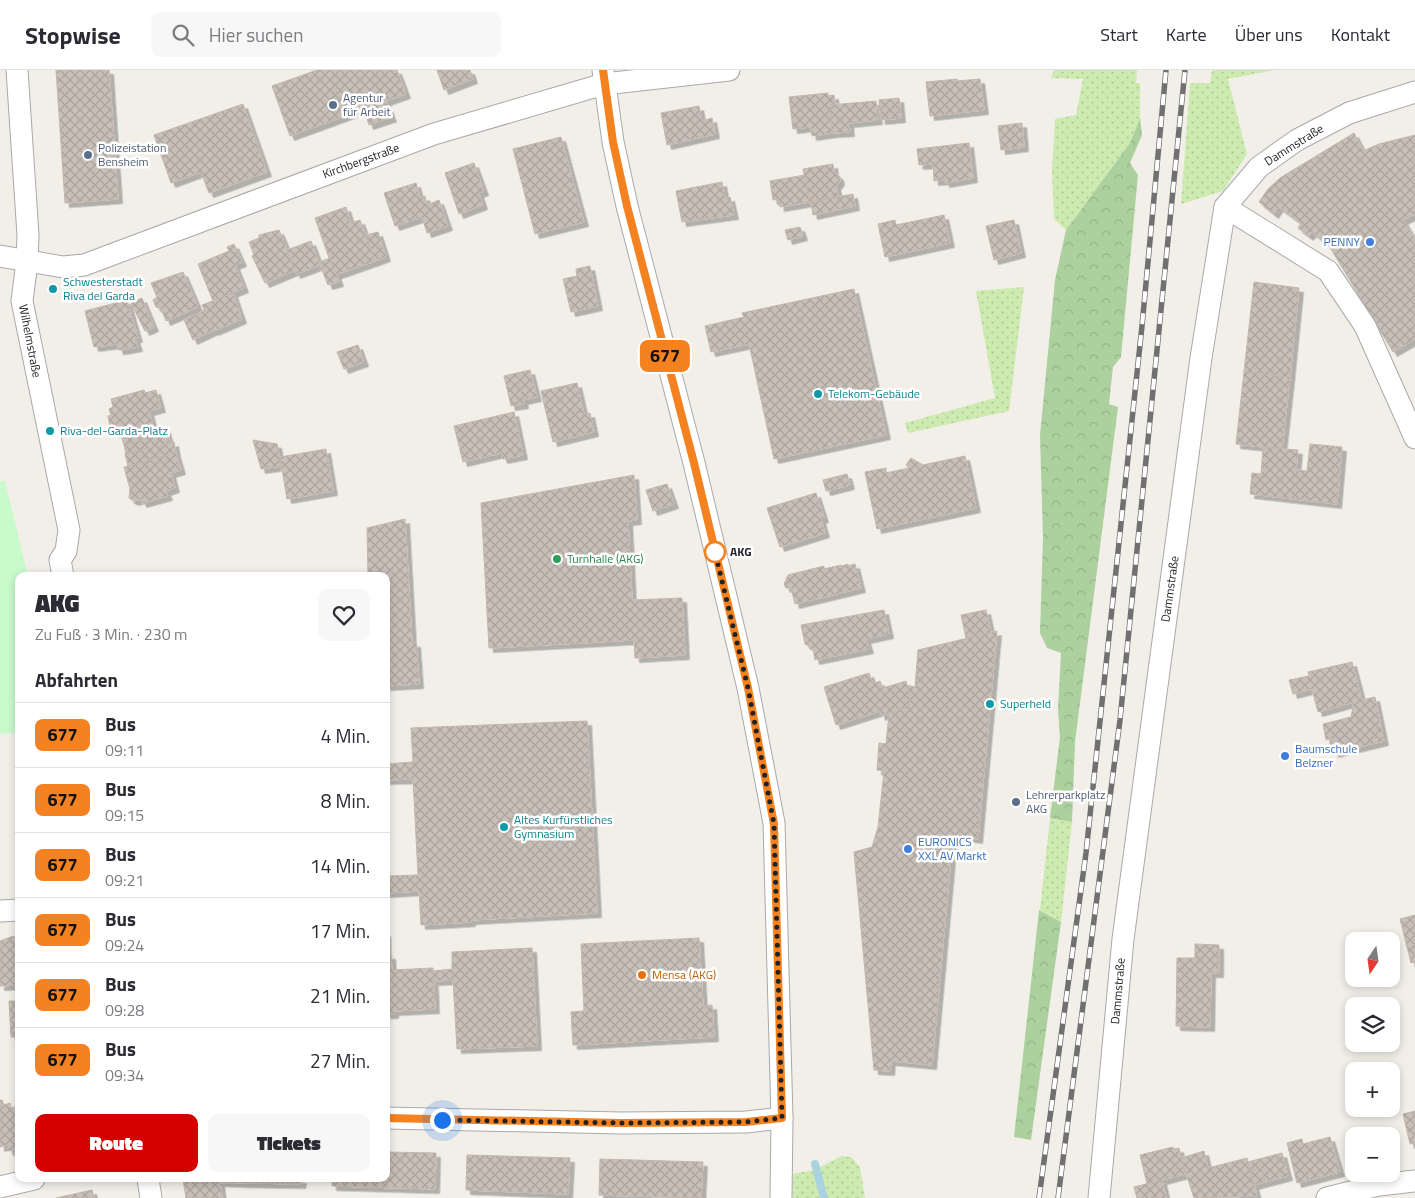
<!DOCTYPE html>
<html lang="de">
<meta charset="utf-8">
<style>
:root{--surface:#fff;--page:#f7f7f7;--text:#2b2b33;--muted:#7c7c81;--line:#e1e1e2;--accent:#d40000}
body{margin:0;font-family:"Titillium Web",sans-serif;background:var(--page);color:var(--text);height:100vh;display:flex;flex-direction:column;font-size:19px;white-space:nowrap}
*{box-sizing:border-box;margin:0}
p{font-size:16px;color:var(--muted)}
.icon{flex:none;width:28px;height:28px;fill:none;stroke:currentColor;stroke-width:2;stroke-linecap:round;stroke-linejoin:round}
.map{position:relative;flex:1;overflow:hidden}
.sheet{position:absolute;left:15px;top:502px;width:375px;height:610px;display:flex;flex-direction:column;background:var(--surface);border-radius:10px;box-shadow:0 2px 8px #0003}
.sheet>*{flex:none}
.badge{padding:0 10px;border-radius:8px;font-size:18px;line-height:32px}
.needle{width:32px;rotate:193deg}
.tools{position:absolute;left:1345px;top:862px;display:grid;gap:10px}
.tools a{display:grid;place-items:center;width:55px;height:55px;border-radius:10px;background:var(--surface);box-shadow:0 2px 8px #0003;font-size:25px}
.you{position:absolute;width:25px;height:25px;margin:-12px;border:4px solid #fff;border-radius:50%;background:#1a73e8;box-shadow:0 0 0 8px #1a73e833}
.map>.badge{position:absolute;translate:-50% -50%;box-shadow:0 0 0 2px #fff}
h2{padding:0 20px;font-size:19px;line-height:45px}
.round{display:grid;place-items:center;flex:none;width:52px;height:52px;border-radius:10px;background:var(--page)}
.summary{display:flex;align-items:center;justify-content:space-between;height:85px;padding:0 20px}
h1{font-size:24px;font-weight:800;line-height:38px}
.action{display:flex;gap:10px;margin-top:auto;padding:10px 20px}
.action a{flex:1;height:58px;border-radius:10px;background:var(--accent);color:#fff;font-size:20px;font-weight:800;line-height:58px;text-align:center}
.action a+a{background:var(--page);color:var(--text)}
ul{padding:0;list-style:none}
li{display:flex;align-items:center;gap:15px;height:65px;padding:0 20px;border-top:1px solid var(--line)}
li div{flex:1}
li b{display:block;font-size:19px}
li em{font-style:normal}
li .badge{min-width:55px;font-weight:700;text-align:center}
header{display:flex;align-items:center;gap:30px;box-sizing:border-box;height:70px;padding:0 25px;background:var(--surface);border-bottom:1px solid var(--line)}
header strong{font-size:24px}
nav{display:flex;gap:28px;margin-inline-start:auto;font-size:18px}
.search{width:350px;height:45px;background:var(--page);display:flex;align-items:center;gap:12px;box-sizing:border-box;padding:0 18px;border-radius:10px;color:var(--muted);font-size:19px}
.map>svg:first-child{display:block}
</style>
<header>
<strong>Stopwise</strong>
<div class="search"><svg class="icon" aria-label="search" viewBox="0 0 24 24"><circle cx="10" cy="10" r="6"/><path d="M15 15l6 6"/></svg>Hier suchen</div>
<nav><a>Start</a><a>Karte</a><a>Über uns</a><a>Kontakt</a></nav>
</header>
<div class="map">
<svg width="1415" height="1128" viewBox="0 0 1415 1128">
<defs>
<pattern id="grass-dots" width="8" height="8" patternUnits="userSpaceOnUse" patternTransform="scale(1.25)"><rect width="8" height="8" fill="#cdebb0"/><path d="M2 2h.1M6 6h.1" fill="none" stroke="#b0c997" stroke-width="1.8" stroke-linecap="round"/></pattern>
<pattern id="forest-crowns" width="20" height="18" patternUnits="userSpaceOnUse" patternTransform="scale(1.25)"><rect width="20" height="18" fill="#add19e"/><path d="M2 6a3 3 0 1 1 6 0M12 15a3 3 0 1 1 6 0" fill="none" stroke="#95b388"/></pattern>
<pattern id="building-cross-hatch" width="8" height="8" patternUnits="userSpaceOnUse" patternTransform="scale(1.25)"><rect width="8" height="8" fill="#c7bfb8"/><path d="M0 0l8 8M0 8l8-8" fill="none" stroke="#aba49e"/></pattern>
<filter id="shadow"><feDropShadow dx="4.5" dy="4.5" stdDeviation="0" flood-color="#0004"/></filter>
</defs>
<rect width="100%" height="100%" fill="#f2efe9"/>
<!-- grass -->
<g fill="url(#grass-dots)">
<path d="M 1054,0 L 1137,0 L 1136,13 L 1140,13 L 1140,48 L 1130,73 L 1066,160 L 1054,149 L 1052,101 L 1055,49 L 1076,45 L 1083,9 L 1051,8 Z"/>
<path d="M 1212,0 L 1275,0 L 1228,9 L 1247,84 L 1223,121 L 1181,134 L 1190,13 L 1210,13 Z"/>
<path d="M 1024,217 L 1009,341 L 908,363 L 905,353 L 995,328 L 976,221 Z"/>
<path d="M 1050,748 L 1072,752 L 1061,852 L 1040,840 Z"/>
<path d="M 842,1086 L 851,1087 L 860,1097 L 865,1128 L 793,1128 L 792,1104 L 814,1100 Z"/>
</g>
<!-- forest -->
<g fill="url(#forest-crowns)">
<path d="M 1140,48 L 1142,65 L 1130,93 L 1138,105 L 1121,287 L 1113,297 L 1109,334 L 1118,337 L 1075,672 L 1072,752 L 1050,748 L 1060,667 L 1058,639 L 1061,583 L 1047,578 L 1040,563 L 1043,468 L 1040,365 L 1055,210 L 1066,160 L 1130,73 Z"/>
<path d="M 1039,840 L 1061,852 L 1031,1070 L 1014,1067 Z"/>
</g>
<!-- park -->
<path fill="#c8facc" d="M 0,411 L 5,411 L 28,506 L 19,506 L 19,662 L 0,664 Z"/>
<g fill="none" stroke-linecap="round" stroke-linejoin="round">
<!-- stream -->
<path stroke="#aad3df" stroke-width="8" d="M 815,1094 L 824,1128"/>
</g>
<!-- building -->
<g fill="url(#building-cross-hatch)" stroke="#c4b6ab" filter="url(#shadow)">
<path d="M 56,0 L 109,0 L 118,129 L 65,133 Z"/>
<path d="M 317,0 L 397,0 L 406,24 L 386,31 L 392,48 L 390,48 L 369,55 L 364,39 L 290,66 L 272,16 Z"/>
<path d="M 437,0 L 470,0 L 473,9 L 444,20 Z"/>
<path d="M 957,9 L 957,11 L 980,9 L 984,40 L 930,46 L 926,12 Z"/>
<path d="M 828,23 L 828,26 L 834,25 L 835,35 L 830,35 L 832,63 L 812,66 L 811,57 L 793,59 L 789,27 Z"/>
<path d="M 899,28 L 901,48 L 881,50 L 879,30 Z"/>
<path d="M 876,31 L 878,50 L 849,53 L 850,62 L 832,63 L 830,35 Z"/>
<path d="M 243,34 L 267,102 L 209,123 L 201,102 L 171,113 L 154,65 Z"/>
<path d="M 699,36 L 702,51 L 712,48 L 715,64 L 667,75 L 661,43 Z"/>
<path d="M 1022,53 L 1024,77 L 1001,80 L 998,56 Z"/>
<path d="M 1354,63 L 1363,81 L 1379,74 L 1415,65 L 1415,144 L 1403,150 L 1415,170 L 1415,269 L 1393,282 L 1328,174 L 1312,162 L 1309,166 L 1298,158 L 1301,153 L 1279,137 L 1274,144 L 1259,132 L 1268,119 L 1280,108 Z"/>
<path d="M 561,67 L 584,152 L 535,164 L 513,79 Z"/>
<path d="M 969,73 L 973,108 L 945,113 L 945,110 L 934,111 L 933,94 L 919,95 L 917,79 Z"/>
<path d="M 474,93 L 484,121 L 479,123 L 483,135 L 459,144 L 445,103 Z"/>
<path d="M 833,94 L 834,102 L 839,106 L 840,111 L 836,116 L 839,127 L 809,132 L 803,99 Z"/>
<path d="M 805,105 L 809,132 L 780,137 L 779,129 L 773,130 L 770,111 Z"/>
<path d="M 722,112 L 725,128 L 730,127 L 734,145 L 682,152 L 676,121 Z"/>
<path d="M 416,113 L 420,128 L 425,126 L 427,135 L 439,130 L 448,156 L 427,163 L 422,147 L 395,156 L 384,123 Z"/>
<path d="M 853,124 L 855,136 L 813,145 L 811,132 Z"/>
<path d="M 346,137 L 351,153 L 360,150 L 375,191 L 335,205 L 315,148 Z"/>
<path d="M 944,145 L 950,173 L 885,187 L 878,154 L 895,150 L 896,155 Z"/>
<path d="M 1014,150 L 1021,183 L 994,190 L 986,156 Z"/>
<path d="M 800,157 L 803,166 L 788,170 L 785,160 Z"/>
<path d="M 279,160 L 296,200 L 265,213 L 252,186 L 254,185 L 249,172 L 259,168 L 259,165 Z"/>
<path d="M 378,162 L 386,187 L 375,191 L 366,165 Z"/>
<path d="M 311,171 L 320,195 L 296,204 L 287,180 Z"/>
<path d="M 234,174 L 242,192 L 235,195 L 244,218 L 213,231 L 198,194 L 229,181 L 227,177 Z"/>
<path d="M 330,188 L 339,212 L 328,215 L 319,192 Z"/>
<path d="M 590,196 L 598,236 L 571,242 L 563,209 L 577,206 L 576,199 Z"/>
<path d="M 183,202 L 198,237 L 166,251 L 161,238 L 156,237 L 153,230 L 157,227 L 151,213 Z"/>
<path d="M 1254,212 L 1299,218 L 1290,307 L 1244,302 Z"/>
<path d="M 854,219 L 886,365 L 774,389 L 749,274 L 711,282 L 705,256 L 744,247 L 742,243 Z"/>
<path d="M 233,223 L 242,249 L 214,261 L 202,235 Z"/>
<path d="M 142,228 L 154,257 L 145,261 L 131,233 Z"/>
<path d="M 127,230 L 138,268 L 135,268 L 138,277 L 121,280 L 119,280 L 117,274 L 94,277 L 85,241 Z"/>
<path d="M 205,240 L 214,260 L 193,270 L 184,250 Z"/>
<path d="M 358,275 L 364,292 L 344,299 L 337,282 Z"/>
<path d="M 530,300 L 537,327 L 523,330 L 517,303 Z"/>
<path d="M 1244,302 L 1290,307 L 1282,379 L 1236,374 Z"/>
<path d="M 517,303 L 524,334 L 511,336 L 504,306 Z"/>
<path d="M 577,313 L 584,344 L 590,343 L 594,362 L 553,372 L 541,321 Z"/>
<path d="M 144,320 L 145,323 L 156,320 L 161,338 L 149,341 L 155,363 L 140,366 L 141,370 L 124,375 L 120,362 L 115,363 L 113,356 L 110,357 L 108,346 L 111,345 L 109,339 L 113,337 L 111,329 Z"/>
<path d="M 514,342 L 523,385 L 503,389 L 501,383 L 463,392 L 454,356 Z"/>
<path d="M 166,359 L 170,373 L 126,384 L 124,375 L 141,370 L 140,366 Z"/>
<path d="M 253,370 L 277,374 L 281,396 L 261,399 Z"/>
<path d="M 174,372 L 176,383 L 128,396 L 125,384 Z"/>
<path d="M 1310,374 L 1342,377 L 1337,434 L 1250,424 L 1252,403 L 1261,404 L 1263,377 L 1298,380 L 1296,400 L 1307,401 Z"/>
<path d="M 326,379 L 333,421 L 287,429 L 280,387 Z"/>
<path d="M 176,383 L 181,400 L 171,403 L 175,418 L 166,421 L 168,426 L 142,433 L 141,429 L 134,431 L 129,428 L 130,419 L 124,397 Z"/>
<path d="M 965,386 L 976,438 L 877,459 L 865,402 L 886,398 L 886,403 L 909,398 L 906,395 L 911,388 L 923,395 Z"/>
<path d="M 847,404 L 850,415 L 826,421 L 823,410 Z"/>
<path d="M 634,405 L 637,450 L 628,451 L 632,530 L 682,528 L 685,585 L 635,588 L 634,570 L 489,578 L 481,433 Z"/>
<path d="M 667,414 L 674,434 L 653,441 L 646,420 Z"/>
<path d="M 816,423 L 824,448 L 821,449 L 825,463 L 780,477 L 767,438 Z"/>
<path d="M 405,449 L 412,573 L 416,573 L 419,614 L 386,616 L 386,506 L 368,506 L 367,458 Z"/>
<path d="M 848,494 L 848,496 L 855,494 L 861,518 L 795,534 L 791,518 L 786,518 L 784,514 L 788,505 L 824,496 L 824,499 L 841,495 L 842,498 L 842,496 Z"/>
<path d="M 884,540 L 889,564 L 866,569 L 869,579 L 815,590 L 813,579 L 805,574 L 801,555 Z"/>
<path d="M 986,540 L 991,563 L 966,568 L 961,545 Z"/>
<path d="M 997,561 L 978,769 L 953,765 L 932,995 L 891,991 L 890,1001 L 874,1000 L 854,782 L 872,777 L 878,757 L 884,701 L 877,700 L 879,673 L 886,674 L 889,643 L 909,636 L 908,616 L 915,617 L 918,580 Z"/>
<path d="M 1352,592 L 1362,630 L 1375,627 L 1384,671 L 1334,683 L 1333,668 L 1326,670 L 1323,654 L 1351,647 L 1354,632 L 1318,642 L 1312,619 L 1293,624 L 1289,610 L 1309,606 L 1308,602 Z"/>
<path d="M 869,603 L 873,614 L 880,611 L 883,618 L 906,611 L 910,625 L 909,636 L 881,646 L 880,641 L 836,655 L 824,617 Z"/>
<path d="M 587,651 L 597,843 L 471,850 L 471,852 L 421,855 L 419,821 L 386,823 L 386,806 L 418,805 L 413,709 L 386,710 L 386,694 L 413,692 L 411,658 Z"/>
<path d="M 1415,845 L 1415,892 L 1411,893 L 1400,849 Z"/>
<path d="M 386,862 L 387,885 L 391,885 L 392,900 L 433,898 L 435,939 L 394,941 L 394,944 L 386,944 Z"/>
<path d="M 13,866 L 19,870 L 19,915 L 0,916 L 0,871 Z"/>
<path d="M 699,868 L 703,936 L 712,935 L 714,967 L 573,975 L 571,942 L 584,941 L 581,874 Z"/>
<path d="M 1195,874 L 1219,875 L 1219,903 L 1211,903 L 1210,957 L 1176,956 L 1177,888 L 1195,888 Z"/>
<path d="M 532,878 L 537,976 L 457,979 L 453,910 L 434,911 L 433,901 L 452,899 L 452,882 Z"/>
<path d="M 9,931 L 19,931 L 19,967 L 11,967 Z"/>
<path d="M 0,1030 L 2,1030 L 4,1035 L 10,1033 L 11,1038 L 19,1036 L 19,1088 L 17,1089 L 14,1079 L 9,1081 L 7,1075 L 0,1077 Z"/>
<path d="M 1415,1041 L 1415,1073 L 1410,1074 L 1403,1044 Z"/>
<path d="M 1330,1067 L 1340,1102 L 1297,1113 L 1287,1073 L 1302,1069 L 1303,1074 Z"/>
<path d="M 1173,1077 L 1173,1079 L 1179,1078 L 1185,1104 L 1147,1114 L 1140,1085 Z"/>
<path d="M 1204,1081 L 1208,1098 L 1247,1088 L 1257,1126 L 1194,1128 L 1181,1088 Z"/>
<path d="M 386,1082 L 436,1083 L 435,1119 L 332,1116 L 332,1109 L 386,1109 Z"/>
<path d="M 1282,1083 L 1288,1106 L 1265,1112 L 1259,1089 Z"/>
<path d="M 467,1085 L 570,1088 L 568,1124 L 466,1120 Z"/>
<path d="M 600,1089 L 703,1092 L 701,1128 L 599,1125 Z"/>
<path d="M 1259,1089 L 1265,1112 L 1254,1115 L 1248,1092 Z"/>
<path d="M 183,1109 L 220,1112 L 222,1128 L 186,1128 Z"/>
<path d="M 200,1109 L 245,1109 L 245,1113 L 200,1111 Z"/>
<path d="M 245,1109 L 302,1109 L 301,1114 L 245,1113 Z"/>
<path d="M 1162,1110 L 1166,1128 L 1137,1128 L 1134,1117 Z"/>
<path d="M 92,1120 L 94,1128 L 56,1128 Z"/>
</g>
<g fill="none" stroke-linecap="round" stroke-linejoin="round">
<!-- minor casing -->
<g stroke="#a9a9a9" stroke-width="23">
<g id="minor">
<path d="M 17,0 L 28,165 L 27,192 L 22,231 L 69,460 L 66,481 L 60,490 L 63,506"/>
<path d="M 603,0 L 613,72 L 627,136 L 694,393 L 748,618 L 774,753 L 782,1048 L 781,1128"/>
<path d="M 1225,137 L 1328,201 L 1365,256 L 1415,368"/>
<path d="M 0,186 L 63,197 L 84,195 L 434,64 L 604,14 L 729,0"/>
<path d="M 0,841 L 19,840"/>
<path d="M 386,1048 L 621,1053 L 746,1052 L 782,1048"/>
<path d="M 148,1109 L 151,1128"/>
<path d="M 0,1117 L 34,1109"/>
<path d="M 1099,1128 L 1123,869 L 1201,288 L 1225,137 L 1259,97 L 1297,70 L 1349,43 L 1415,22"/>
<path d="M 1327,1128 L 1379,1115 L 1415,1111"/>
</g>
</g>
<!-- minor -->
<use href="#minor" stroke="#fff" stroke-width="21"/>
<!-- rail casing -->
<g stroke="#707070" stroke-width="5.5">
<g id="rail">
<path d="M 1039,1128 L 1086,783 L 1142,256 L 1166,0"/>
<path d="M 1058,1128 L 1120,650 L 1185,0"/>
</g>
</g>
<!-- rail -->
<use href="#rail" stroke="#fff" stroke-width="4" stroke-dasharray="11" stroke-linecap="butt"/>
</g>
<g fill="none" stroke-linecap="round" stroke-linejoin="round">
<!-- line casing -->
<g stroke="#fff" stroke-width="11">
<path id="line" d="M 386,1048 L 621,1053 L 746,1052 L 782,1048 L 774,754 L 748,618 L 694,393 L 627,136 L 613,72 L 603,0"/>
</g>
<!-- line -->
<use href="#line" stroke="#f58220" stroke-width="8"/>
<!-- walk -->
<path stroke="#222" stroke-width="5" stroke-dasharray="0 9" d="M 442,1050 L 621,1053 L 746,1052 L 782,1048 L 774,754 L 748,618 L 715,482"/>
</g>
<!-- markers -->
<g fill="#5c6f8a" stroke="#fff" stroke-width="2">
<circle cx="333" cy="35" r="5"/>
<circle cx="88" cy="85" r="5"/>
<circle cx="1016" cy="732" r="5"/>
</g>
<g fill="#3f7fe0" stroke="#fff" stroke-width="2">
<circle cx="1370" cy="172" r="5"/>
<circle cx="1285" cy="686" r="5"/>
<circle cx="908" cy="779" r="5"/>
</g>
<g fill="#0f9aa8" stroke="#fff" stroke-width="2">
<circle cx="53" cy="219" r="5"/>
<circle cx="818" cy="324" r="5"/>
<circle cx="50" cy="361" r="5"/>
<circle cx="990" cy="634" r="5"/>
<circle cx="504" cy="757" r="5"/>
</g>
<circle fill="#fff" stroke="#f58220" stroke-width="2.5" cx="715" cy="482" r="10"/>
<circle fill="#2e9e5b" stroke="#fff" stroke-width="2" cx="557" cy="489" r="5"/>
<circle fill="#e8710a" stroke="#fff" stroke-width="2" cx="642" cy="905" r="5"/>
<g text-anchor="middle" stroke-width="5" stroke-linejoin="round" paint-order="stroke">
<!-- service labels -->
<g font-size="12" fill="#4e5e75" stroke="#fff" text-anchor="start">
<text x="343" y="32">Agentur<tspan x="343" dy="14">für Arbeit</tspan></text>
<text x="98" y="82">Polizeistation<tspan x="98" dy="14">Bensheim</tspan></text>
<text x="1026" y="729">Lehrerparkplatz<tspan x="1026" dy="14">AKG</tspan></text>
</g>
<!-- street labels -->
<g font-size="12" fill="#222" stroke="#fff">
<text transform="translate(1294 75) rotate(-32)" y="4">Dammstraße</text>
<text transform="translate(361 91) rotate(-20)" y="4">Kirchbergstraße</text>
<text transform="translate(30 271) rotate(79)" y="4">Wilhelmstraße</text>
<text transform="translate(1170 519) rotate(-82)" y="4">Dammstraße</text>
<text transform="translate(1118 921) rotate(-85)" y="4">Dammstraße</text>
</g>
<!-- shop labels -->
<g font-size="12" fill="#366cbe" stroke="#fff" text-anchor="start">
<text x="1360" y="176" text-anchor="end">PENNY</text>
<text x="1295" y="683">Baumschule<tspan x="1295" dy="14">Belzner</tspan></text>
<text x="918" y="776">EURONICS<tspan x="918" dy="14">XXL AV Markt</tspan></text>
</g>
<!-- culture labels -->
<g font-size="12" fill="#0d838f" stroke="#fff" text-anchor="start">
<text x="63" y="216">Schwesterstadt<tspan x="63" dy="14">Riva del Garda</tspan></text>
<text x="828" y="328">Telekom-Gebäude</text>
<text x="60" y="365">Riva-del-Garda-Platz</text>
<text x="1000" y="638">Superheld</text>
<text x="514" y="754">Altes Kurfürstliches<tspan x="514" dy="14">Gymnasium</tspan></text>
</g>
<!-- stop labels -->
<g font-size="12" font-weight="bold" fill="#222" stroke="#fff" text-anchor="start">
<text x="730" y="486">AKG</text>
</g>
<!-- leisure labels -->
<g font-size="12" fill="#27864d" stroke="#fff" text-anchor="start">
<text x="567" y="493">Turnhalle (AKG)</text>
</g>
<!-- food labels -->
<g font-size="12" fill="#c56008" stroke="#fff" text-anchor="start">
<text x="652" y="909">Mensa (AKG)</text>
</g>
</g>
</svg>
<div class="tools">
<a><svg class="needle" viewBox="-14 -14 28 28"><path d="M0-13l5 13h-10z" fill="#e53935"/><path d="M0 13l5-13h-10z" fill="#7c7c81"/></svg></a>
<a><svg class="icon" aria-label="layers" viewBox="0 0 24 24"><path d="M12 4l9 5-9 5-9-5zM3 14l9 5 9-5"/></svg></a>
<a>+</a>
<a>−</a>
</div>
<div class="you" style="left:442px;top:1050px"></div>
<b class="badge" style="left:665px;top:286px;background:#f58220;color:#111">677</b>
<section class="sheet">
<div class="summary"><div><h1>AKG</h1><p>Zu Fuß · 3 Min. · 230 m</p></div><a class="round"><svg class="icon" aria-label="heart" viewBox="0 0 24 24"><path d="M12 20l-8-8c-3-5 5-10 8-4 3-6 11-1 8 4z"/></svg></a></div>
<h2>Abfahrten</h2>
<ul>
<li><span class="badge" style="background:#f58220;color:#111">677</span><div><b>Bus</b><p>09:11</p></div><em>4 Min.</em></li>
<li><span class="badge" style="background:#f58220;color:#111">677</span><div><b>Bus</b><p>09:15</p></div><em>8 Min.</em></li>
<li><span class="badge" style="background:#f58220;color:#111">677</span><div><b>Bus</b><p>09:21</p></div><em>14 Min.</em></li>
<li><span class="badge" style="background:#f58220;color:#111">677</span><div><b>Bus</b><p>09:24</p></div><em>17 Min.</em></li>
<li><span class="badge" style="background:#f58220;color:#111">677</span><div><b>Bus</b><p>09:28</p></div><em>21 Min.</em></li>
<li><span class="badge" style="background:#f58220;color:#111">677</span><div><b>Bus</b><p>09:34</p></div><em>27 Min.</em></li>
</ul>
<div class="action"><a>Route</a><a>Tickets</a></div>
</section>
</div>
